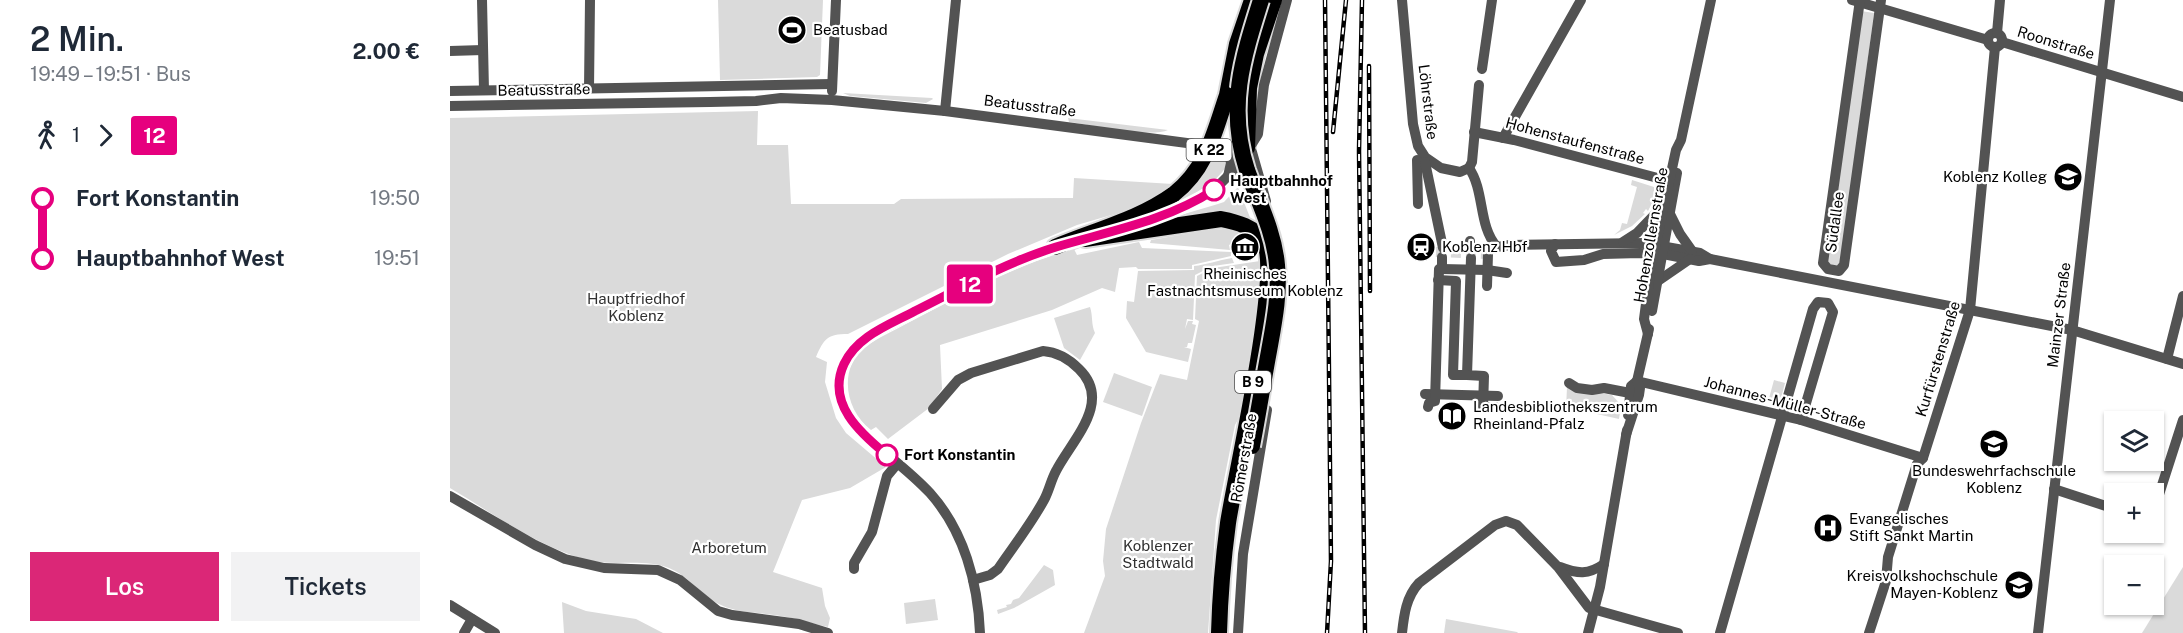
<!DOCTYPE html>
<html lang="de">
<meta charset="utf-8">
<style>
:root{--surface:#fff;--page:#f2f2f3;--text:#1f2937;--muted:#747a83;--accent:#db2777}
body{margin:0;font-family:"Public Sans",sans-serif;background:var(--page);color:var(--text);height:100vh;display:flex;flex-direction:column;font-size:22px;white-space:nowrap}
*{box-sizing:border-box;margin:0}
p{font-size:20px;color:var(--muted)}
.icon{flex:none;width:33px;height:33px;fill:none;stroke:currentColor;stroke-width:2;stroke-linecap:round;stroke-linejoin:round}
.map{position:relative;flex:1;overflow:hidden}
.panel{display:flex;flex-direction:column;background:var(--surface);width:450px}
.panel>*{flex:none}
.badge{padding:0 12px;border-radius:4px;font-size:21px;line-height:39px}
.fabs{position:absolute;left:1654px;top:411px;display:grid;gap:12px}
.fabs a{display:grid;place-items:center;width:60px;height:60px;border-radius:0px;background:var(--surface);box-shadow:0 2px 4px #0004;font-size:30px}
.map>.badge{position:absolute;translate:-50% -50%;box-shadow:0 0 0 3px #fff}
.legs{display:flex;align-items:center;gap:9px;height:66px;padding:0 30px;font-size:20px}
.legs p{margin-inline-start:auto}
.headline{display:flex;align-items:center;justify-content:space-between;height:102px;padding:0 30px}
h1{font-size:33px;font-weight:600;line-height:45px}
.button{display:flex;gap:12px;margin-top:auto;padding:12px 30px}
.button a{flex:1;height:69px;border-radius:0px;background:var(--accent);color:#fff;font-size:24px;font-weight:600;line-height:69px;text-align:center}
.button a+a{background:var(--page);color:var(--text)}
ul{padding:0 30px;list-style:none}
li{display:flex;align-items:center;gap:21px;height:60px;font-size:22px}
li i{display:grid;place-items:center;width:9px;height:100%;margin:0 8px;background:currentColor}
li i::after{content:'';width:15px;height:15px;margin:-8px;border:4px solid;border-radius:50%;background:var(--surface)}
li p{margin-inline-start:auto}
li:first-child i{background:linear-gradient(#0000 50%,currentColor 0)}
li:last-child i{background:linear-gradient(currentColor 50%,#0000 0)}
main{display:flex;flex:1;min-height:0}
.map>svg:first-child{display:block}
</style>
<main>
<section class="panel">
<div class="headline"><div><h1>2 Min.</h1><p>19:49 – 19:51 · Bus</p></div><b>2.00 €</b></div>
<div class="legs"><svg class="icon" aria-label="walk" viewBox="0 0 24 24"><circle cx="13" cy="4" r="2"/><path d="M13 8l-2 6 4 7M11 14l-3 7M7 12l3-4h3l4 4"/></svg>1<svg class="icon" aria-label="forward" viewBox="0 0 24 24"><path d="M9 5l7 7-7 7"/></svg><b class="badge" style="background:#e6007e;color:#fff">12</b></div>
<ul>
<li><i style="color:#e6007e"></i><b>Fort Konstantin</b><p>19:50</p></li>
<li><i style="color:#e6007e"></i><b>Hauptbahnhof West</b><p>19:51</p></li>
</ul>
<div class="button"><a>Los</a><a>Tickets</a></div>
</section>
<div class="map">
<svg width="1733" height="633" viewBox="0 0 1733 633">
<rect width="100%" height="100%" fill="#fff"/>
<!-- green -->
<g fill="#dadada">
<path d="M 268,0 L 373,0 L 370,75 L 367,77 L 270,80 Z"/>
<path d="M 1411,11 L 1424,13 L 1390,267 L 1377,265 Z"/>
<path d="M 393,93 L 482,98 L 483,99 L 476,103 L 400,96 Z"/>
<path d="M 308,111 L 307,145 L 338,145 L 341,204 L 444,204 L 451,199 L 623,198 L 624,178 L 723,184 L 711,193 L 682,209 L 627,225 L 558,254 L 398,334 C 377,334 374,339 366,357 L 377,362 L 375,382 L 386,418 L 396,433 L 436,467 L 400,488 L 352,500 L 323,572 L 372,588 L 375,606 L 380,618 L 378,627 C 360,623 342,617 324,615 C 307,612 287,613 271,605 C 251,596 239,576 219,568 C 193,558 164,567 137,560 C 88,547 44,514 0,488 L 0,118 Z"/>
<path d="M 618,118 L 718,130 C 700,138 641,125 619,122 Z"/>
<path d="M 761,156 L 776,157 L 778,164 C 764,187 737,198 714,209 Z"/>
<path d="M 1182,180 L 1204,187 L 1204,199 L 1198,211 L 1196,209 L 1193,213 L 1195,214 L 1182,226 L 1164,235 L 1170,230 L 1172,223 L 1177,224 L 1187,187 L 1181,185 Z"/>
<path d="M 788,187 L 801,220 L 714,220 L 768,204 L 774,202 Z"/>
<path d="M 774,229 L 800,233 L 779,245 L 780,250 L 700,243 L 701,240 L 759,230 Z"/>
<path d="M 689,242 L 692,248 L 781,252 L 781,256 L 742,265 L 742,269 L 688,269 L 686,267 L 669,268 L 665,292 L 652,288 L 602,310 L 490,345 L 492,389 L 479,408 L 438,439 L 426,427 L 421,430 C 395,410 388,369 415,347 C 420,343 426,340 431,337 C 494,305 556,267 624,249 L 627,255 Z"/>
<path d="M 782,258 L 784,263 L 763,266 L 745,275 L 743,320 L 737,319 L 735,329 L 738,321 L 743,321 L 742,324 L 746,325 L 742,343 L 738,343 L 737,347 L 734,347 L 741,349 L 738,362 L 696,352 L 676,318 L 677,301 L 684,302 L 688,271 L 744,270 L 744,266 C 756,265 768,260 782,258 Z"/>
<path d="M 810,261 L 811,296 L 792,412 L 785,425 L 766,520 L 758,633 L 634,633 L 655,576 L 653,561 L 656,529 L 691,423 L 710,374 L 737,380 L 749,321 L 745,319 L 747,276 L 763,268 Z"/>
<path d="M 640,307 C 643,316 641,324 645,333 L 630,360 L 614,348 L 604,318 Z"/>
<path d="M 664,373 L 702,387 L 692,416 L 653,402 Z"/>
<path d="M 1324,380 L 1335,383 L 1329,406 L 1318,402 Z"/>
<path d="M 1117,387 L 1162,395 L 1171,405 L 1169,419 L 1129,410 L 1116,409 Z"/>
<path d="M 594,565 L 603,570 L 605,585 L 564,608 L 548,614 L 547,610 L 557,607 L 556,605 L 561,604 L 563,600 L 569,598 Z"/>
<path d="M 1733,567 L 1733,633 L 1692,633 Z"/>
<path d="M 485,599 L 488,620 L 456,624 L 454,603 Z"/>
<path d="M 112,602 L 136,611 L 186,619 L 213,633 L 114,633 Z"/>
<path d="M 996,619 L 1067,632 L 1068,633 L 994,633 Z"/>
</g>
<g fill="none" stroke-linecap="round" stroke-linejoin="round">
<!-- minor-tunnel -->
<path stroke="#d9d9d9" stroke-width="10" stroke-dasharray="10 5" stroke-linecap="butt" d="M 986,252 L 1038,254 L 1044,252"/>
<!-- highway casing -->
<g stroke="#dbdbdb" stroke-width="20">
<g id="highway">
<path d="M 777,95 L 787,44 L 802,0"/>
<path d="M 797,148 L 799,88 L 806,54 L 824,0"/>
<path d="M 635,239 L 771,219 C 787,222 805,227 814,242 C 832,274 785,476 778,523 C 773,560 770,596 769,633"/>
<path d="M 605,247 C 645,230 688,220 724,194"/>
</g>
</g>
<!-- minor -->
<g stroke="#535353" stroke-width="10">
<path d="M 32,0 L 34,90"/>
<path d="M 952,0 L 963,124 L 968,146 L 975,157 L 991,168 L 1010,172 L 1019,168"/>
<path d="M 1402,0 L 1538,40"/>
<path d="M 1410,0 L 1373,263 L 1378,269 L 1389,271 L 1394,265 L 1431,0"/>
<circle cx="1545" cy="40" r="7"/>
<path d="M 1547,33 L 1550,0"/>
<path d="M 1552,42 L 1733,97"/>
<path d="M 0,51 L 33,50"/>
<path d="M 1032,69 L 1042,0"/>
<path d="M 139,89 L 140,0"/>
<path d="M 0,91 L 382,84"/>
<path d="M 382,91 L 386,0"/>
<path d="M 0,106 L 260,102 L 306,101 L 331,98 L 382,100 L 495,111 L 752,145 L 797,148"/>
<path d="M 495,111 L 506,0"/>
<path d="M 1024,132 L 1064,140 L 1219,181"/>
<path d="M 1053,138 L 1131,0"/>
<path d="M 797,148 L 802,152 L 816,201"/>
<path d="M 967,160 L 968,204"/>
<path d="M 975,162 L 993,248"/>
<path d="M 1019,168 C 1035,191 1028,226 1047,247 L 1060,245 L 1194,243 L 1250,253 L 1260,259"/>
<path d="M 1019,168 L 1022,162 L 1029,85"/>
<path d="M 778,176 L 781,163 L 778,147"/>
<path d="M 1220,214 L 1230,234 L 1242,251"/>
<path d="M 679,226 L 742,204 L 764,190 L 788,166 L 808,134 L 814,85 L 837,0"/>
<path d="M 1020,241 L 1020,248"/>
<path d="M 1173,242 L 1187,233 L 1212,207"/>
<path d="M 1105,244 L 1101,251 L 1106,262 L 1134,260 L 1153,254 L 1190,253 L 1213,254 L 1249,261 L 1260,259 L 1622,330 L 1733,364"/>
<path d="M 1021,258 L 1017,375 L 1034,376 L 1033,407 L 1045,407"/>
<path d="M 992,269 L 1037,270 L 1057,273"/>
<path d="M 988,280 L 1006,281 L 1003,375 L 1017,375"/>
<path d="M 1208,281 L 1240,259"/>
<path d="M 1037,286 L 1038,254"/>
<path d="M 1202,311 L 1227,173"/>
<path d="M 1198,334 L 1194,319 L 1201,266 L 1226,150 L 1231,140 L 1261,0"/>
<path d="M 1717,359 L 1733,296"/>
<path d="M 1187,381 L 1351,420 L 1473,458"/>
<path d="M 1119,383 L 1127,388 L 1142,390 L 1154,388 L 1180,393"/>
<path d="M 975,394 L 1048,396"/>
<path d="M 978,407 L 979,403 L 985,401 L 989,269 L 992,269 L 992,257"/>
<path d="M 483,409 L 508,380 L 521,373 L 593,351 C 607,352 619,359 629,369 C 663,402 622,440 606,471 C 601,480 599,491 594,500 C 581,524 563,547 548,569 L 540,575 L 523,580"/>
<path d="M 1178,415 L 1181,386 L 1187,381"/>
<path d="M 1176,435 L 1189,395 L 1190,388 L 1187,381 L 1199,329"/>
<path d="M 1604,489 L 1665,509"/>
<path d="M 0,496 L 85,545 L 115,559 L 154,568 L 208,570 L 230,580 L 268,611 L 282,615 L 349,624 L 378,633"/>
<path d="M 1704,510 L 1733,420"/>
<path d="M 1110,567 C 1128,574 1138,575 1154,564"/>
<path d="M 404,569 L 404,563 L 422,532 L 437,476 L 447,464"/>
<path d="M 0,605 L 45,633"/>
<path d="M 14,633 L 22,619"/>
<path d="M 530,633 C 528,583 514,531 480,493 C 457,468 429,450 405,426 C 382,392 384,361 419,336 L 560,264 L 609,246"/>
<path d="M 788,633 L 793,554 L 817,410"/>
<path d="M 952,633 C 954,615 956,597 969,583 L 1045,525 L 1056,521 L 1067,525 L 1108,567 L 1139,608 L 1228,633"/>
<path d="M 1138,633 L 1150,587 L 1177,430"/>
<path d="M 1270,633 L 1363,309 L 1368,302 L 1378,303 L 1383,312 L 1351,420"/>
<path d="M 1419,633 L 1436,581 L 1438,557 L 1467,464 L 1473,458 L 1520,310 L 1545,47"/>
<path d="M 1588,633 L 1660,0"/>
</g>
<!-- highway -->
<use href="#highway" stroke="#000" stroke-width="16"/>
<!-- rail casing -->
<g stroke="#000" stroke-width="4.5">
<g id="rail">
<path d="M 875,0 L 881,561 L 877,633"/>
<path d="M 912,0 L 909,151 L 915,633"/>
<path d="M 919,66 L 920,291"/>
<path d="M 883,132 L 896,0"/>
</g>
</g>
<!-- rail -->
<use href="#rail" stroke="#fff" stroke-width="2" stroke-dasharray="7" stroke-linecap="butt"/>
<!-- highway-bridge casing -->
<g stroke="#dbdbdb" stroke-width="20" stroke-linecap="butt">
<g id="highway-bridge">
<path d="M 724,194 C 757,168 764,133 777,95"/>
<path d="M 802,446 C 808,415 813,383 819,351 C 824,323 830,294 827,265 C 824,231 808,201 797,170 C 777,108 792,60 811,0"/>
</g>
</g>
<!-- highway-bridge -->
<use href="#highway-bridge" stroke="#000" stroke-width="16"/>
</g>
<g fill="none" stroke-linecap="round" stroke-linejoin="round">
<!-- line-1 casing -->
<g stroke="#fff" stroke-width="14">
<path id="line-1" d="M 437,455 C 410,433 376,403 394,364 C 407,336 439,325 465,311 C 511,288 557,262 606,247 C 660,231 716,221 764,190"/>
</g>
<!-- line-1 -->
<use href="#line-1" stroke="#e6007e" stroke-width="9"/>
</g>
<!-- icons -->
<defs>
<g id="stadium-disc" transform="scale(1.5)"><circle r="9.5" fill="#000" stroke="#fff"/><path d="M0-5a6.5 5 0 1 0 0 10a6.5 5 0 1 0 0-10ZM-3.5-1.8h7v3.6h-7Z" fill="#fff"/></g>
<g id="university-disc" transform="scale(1.5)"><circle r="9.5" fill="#000" stroke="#fff"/><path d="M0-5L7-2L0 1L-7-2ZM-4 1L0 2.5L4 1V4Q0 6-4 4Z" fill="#fff"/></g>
<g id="museum-disc" transform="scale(1.5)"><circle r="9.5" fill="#000" stroke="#fff"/><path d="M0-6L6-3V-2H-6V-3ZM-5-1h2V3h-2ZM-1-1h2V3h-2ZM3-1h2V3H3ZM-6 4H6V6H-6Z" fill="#fff"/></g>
<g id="station-disc" transform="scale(1.5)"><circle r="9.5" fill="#000" stroke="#fff"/><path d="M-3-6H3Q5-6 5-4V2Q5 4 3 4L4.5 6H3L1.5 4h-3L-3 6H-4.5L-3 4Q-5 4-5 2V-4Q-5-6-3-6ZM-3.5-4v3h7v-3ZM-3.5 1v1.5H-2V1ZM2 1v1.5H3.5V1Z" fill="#fff"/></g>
<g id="library-disc" transform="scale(1.5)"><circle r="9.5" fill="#000" stroke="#fff"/><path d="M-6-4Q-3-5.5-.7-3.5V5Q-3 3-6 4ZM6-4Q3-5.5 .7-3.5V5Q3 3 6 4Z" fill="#fff"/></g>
<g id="hospital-disc" transform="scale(1.5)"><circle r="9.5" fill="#000" stroke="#fff"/><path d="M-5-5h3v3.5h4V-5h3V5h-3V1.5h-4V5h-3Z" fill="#fff"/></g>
</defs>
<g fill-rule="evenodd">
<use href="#stadium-disc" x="342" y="30"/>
<use href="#university-disc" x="1618" y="177"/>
<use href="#museum-disc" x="795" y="247"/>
<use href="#station-disc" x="971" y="247"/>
<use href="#library-disc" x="1002" y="416"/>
<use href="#university-disc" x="1544" y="444"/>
<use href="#hospital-disc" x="1378" y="528"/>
<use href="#university-disc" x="1569" y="585"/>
</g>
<!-- markers -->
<g fill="#fff" stroke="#e6007e" stroke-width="3">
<circle cx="764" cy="190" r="10"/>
<circle cx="437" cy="455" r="10"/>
</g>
<g text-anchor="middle" stroke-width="4.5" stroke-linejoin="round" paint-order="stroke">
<!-- shield labels -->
<g fill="#fff" stroke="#4c4c4c" stroke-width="1.5">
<rect x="736.5" y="139" width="45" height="22" rx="4.5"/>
<rect x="785" y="371" width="36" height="22" rx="4.5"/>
</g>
<g font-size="14" font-weight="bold" fill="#000">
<text x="759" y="155">K 22</text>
<text x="803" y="387">B 9</text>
</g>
<!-- poi labels -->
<g font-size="15" fill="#000" stroke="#fff" text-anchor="start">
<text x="363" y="35">Beatusbad</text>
<text x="1597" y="182" text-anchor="end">Koblenz Kolleg</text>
<text x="992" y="252">Koblenz Hbf</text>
<text x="795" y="279" text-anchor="middle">Rheinisches<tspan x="795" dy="17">Fastnachtsmuseum Koblenz</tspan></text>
<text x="1023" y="412">Landesbibliothekszentrum<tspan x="1023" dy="17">Rheinland-Pfalz</tspan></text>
<text x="1544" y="476" text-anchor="middle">Bundeswehrfachschule<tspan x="1544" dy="17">Koblenz</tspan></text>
<text x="1399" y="524">Evangelisches<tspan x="1399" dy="17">Stift Sankt Martin</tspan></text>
<text x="1548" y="581" text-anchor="end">Kreisvolkshochschule<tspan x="1548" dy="17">Mayen-Koblenz</tspan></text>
</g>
<!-- street labels -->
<g font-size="15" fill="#000" stroke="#fff">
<text transform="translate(1606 43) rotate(17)" y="5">Roonstraße</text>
<text transform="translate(94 90) rotate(-1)" y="5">Beatusstraße</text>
<text transform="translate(978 102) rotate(83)" y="5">Löhrstraße</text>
<text transform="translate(580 106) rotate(7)" y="5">Beatusstraße</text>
<text transform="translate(1125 141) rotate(15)" y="5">Hohenstaufenstraße</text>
<text transform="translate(1385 222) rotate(-82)" y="5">Südallee</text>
<text transform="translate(1201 235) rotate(-80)" y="5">Hohenzollernstraße</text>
<text transform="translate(1609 315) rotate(-83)" y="5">Mainzer Straße</text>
<text transform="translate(1488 359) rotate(-73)" y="5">Kurfürstenstraße</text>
<text transform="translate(1335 403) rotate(15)" y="5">Johannes-Müller-Straße</text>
<text transform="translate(794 458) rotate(-80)" y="5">Römerstraße</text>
</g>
<!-- stop labels -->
<g font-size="15" font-weight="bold" fill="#000" stroke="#fff" text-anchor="start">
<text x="780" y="186">Hauptbahnhof<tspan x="780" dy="17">West</tspan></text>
<text x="454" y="460">Fort Konstantin</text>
</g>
<!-- park labels -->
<g font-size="15" fill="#313131" stroke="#fff">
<text x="186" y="304">Hauptfriedhof<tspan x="186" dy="17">Koblenz</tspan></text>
<text x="708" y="551">Koblenzer<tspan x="708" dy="17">Stadtwald</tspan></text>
<text x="279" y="553">Arboretum</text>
</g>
</g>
</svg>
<div class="fabs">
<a><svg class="icon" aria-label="layers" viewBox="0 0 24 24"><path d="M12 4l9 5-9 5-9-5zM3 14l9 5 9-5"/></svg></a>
<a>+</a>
<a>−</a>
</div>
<b class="badge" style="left:520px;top:284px;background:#e6007e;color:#fff">12</b>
</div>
</main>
